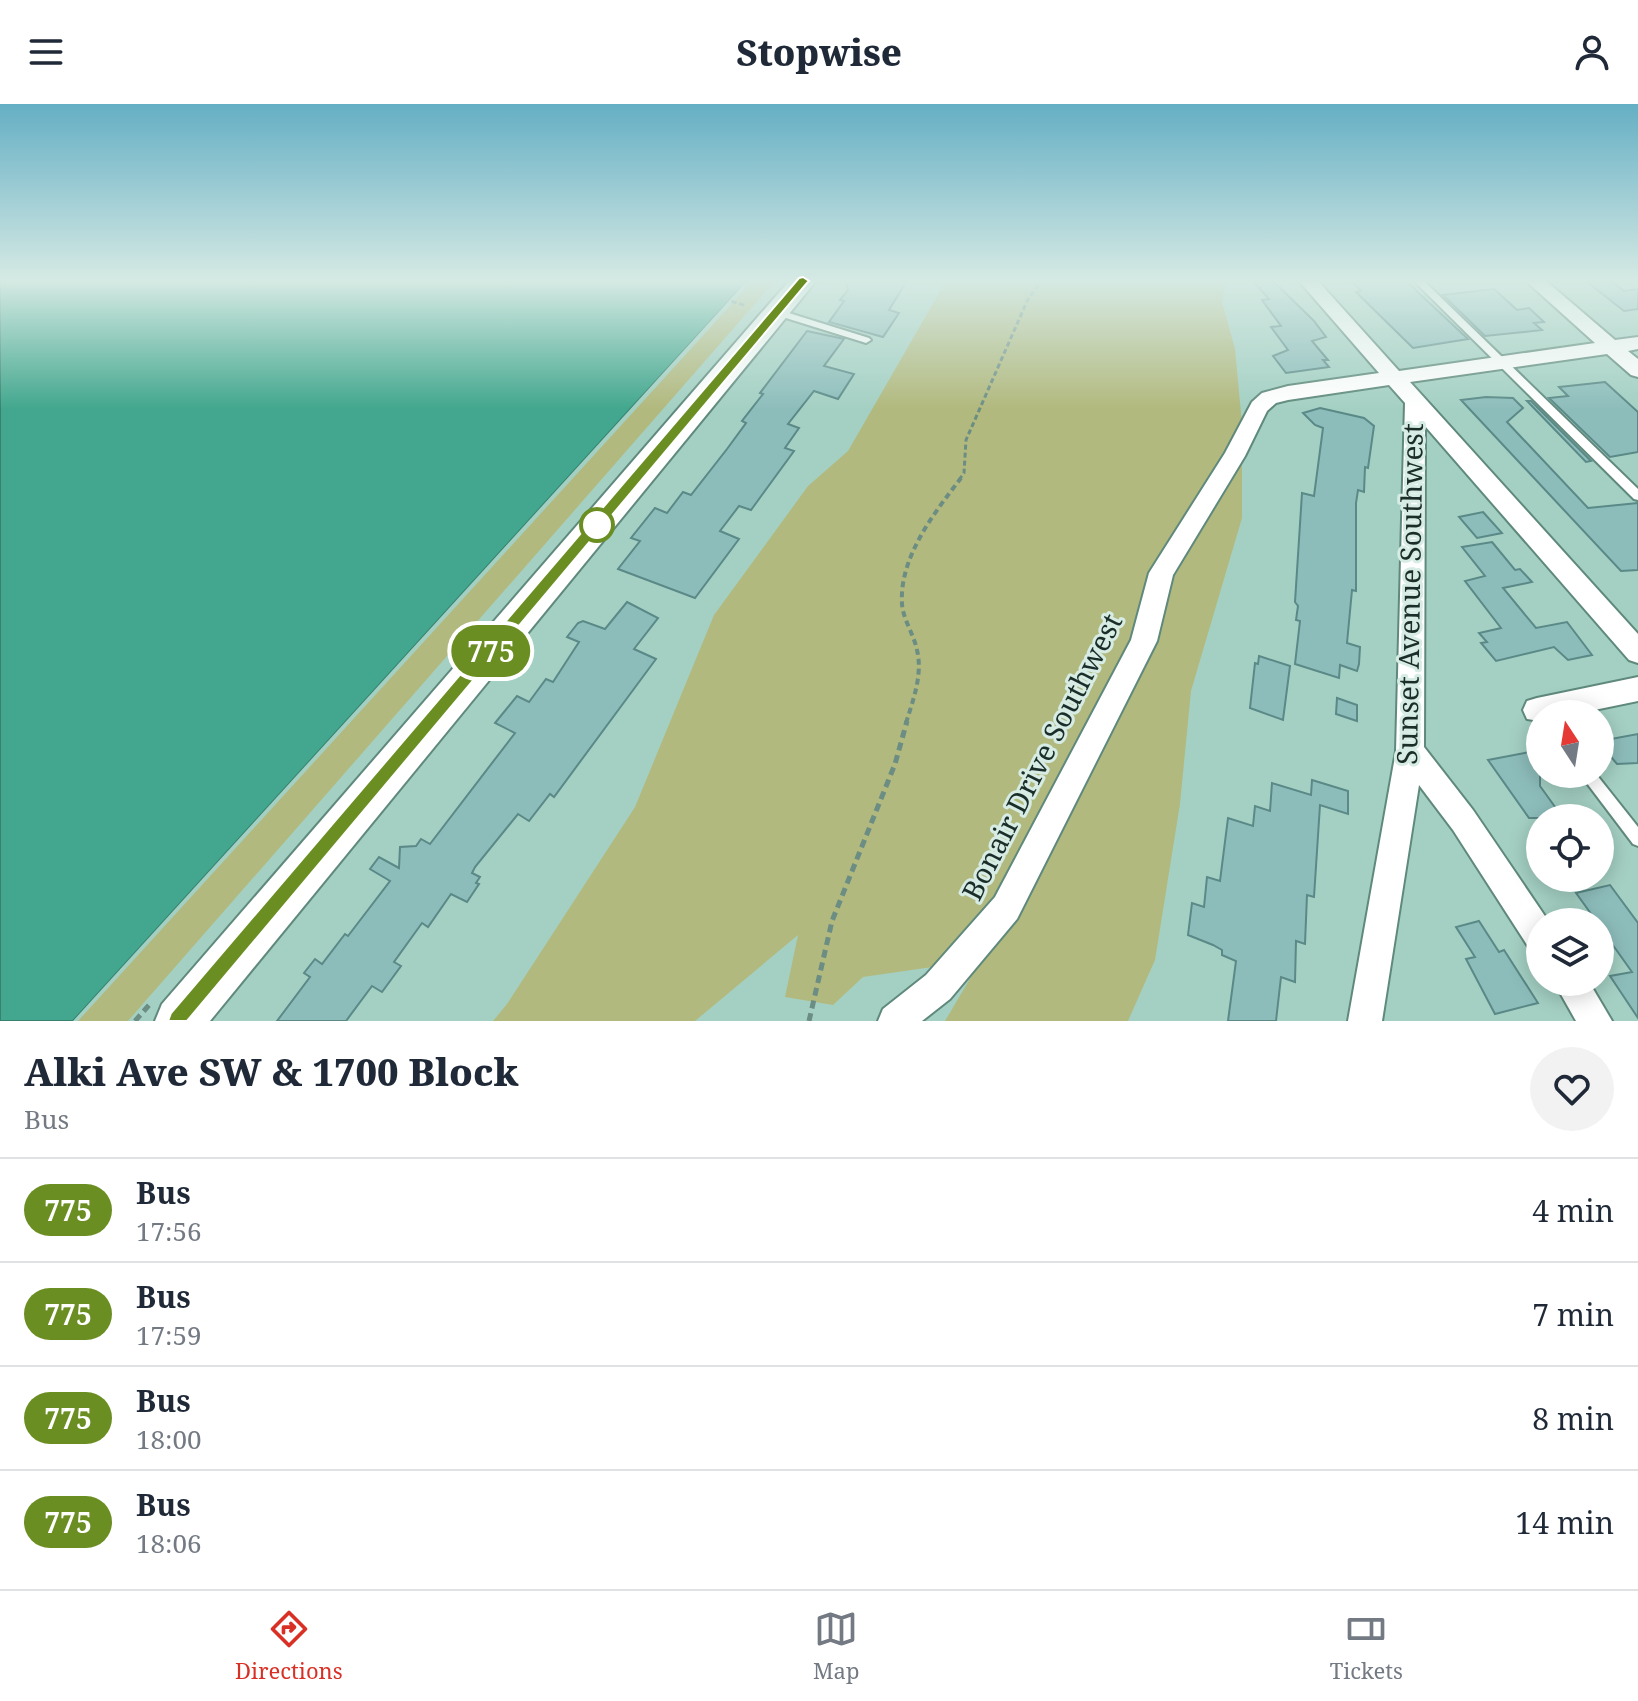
<!DOCTYPE html>
<style>
:root{--surface:#fff;--page:#f2f2f3;--text:#1f2937;--muted:#747a83;--line:#e0e1e3;--accent:#d93025}
body{margin:0;font-family:"Noto Serif",serif;background:var(--page);color:var(--text);height:100vh;display:flex;flex-direction:column;font-size:30px;white-space:nowrap}
*{box-sizing:border-box;margin:0}
p{font-size:26px;color:var(--muted)}
.icon{flex:none;width:44px;height:44px;fill:none;stroke:currentColor;stroke-width:2;stroke-linecap:round;stroke-linejoin:round}
.map{position:relative;height:917px;overflow:hidden}
.sheet{display:flex;flex-direction:column;background:var(--surface);flex:1}
.sheet>*{flex:none}
.badge{padding:0 16px;border-radius:26px;font-size:28px;line-height:52px}
.needle{width:52px;rotate:348deg}
.buttons{position:absolute;left:1526px;top:596px;display:grid;gap:16px}
.buttons a{display:grid;place-items:center;width:88px;height:88px;border-radius:50%;background:var(--surface);box-shadow:0 4px 20px #0003;font-size:40px}
.map>.badge{position:absolute;translate:-50% -50%;box-shadow:0 0 0 4px #fff}
.round{display:grid;place-items:center;flex:none;width:84px;height:84px;border-radius:42px;background:var(--page)}
.head{display:flex;align-items:center;justify-content:space-between;height:136px;padding:0 24px}
h1{font-size:38px;font-weight:800;line-height:60px}
ul{padding:0;list-style:none}
li{display:flex;align-items:center;gap:24px;height:104px;padding:0 24px;border-top:2px solid var(--line)}
li div{flex:1}
li b{display:block;font-size:30px}
li em{font-style:normal}
li .badge{min-width:88px;font-weight:700;text-align:center}
header{display:flex;justify-content:space-between;align-items:center;height:104px;padding:0 24px;background:var(--surface);font-size:36px;font-weight:800}
.menu{display:flex;justify-content:space-around;align-items:center;height:112px;border-top:2px solid var(--line);background:var(--surface);font-size:22px;color:var(--muted)}
.menu a{display:grid;justify-items:center;gap:4px}
.menu .on{color:var(--accent)}
.map>svg:first-child{display:block}
</style>
<header><svg class="icon" aria-label="menu" viewBox="0 0 24 24"><path d="M4 6h16M4 12h16M4 18h16"/></svg>Stopwise<svg class="icon" aria-label="person" viewBox="0 0 24 24"><circle cx="12" cy="8" r="4"/><path d="M4 21q1-7 8-7t8 7"/></svg></header>
<div class="map">
<svg width="1638" height="917" viewBox="0 0 1638 917">
<rect width="100%" height="100%" fill="#a4d0c3"/>
<!-- green -->
<g fill="#b2b97e">
<path d="M 747,177 L 775,177 L 128,917 L 73,917 Z"/>
<path d="M 946,177 L 1226,177 L 1222,198 L 1235,245 L 1242,320 L 1242,414 L 1191,587 L 1180,700 L 1155,856 L 1128,917 L 945,917 L 981,856 L 863,873 L 833,901 L 785,893 L 798,831 L 695,917 L 493,917 L 507,900 L 635,703 L 714,511 L 808,382 L 848,347 Z"/>
</g>
<!-- water -->
<path fill="#42a78e" stroke="#36826f" stroke-width="2" d="M 0,177 L 747,177 L 73,917 L 0,917 Z"/>
<!-- pier -->
<path fill="#a4d0c3" d="M 747,177 L 751,177 L 750,180 L 78,917 L 73,917 Z"/>
<!-- building -->
<g fill="#8dbdbb" stroke="#5a8987" stroke-width="2">
<path d="M 845,177 L 907,177 L 889,206 L 899,209 L 883,233 L 829,218 L 844,197 L 840,196 L 848,186 Z"/>
<path d="M 1253,177 L 1273,177 L 1314,217 L 1326,233 L 1312,237 L 1328,256 L 1323,256 L 1329,263 L 1286,269 L 1273,252 L 1288,246 L 1271,223 L 1281,222 L 1262,196 L 1269,195 Z"/>
<path d="M 1351,177 L 1406,177 L 1468,235 L 1413,244 L 1356,188 L 1361,187 Z"/>
<path d="M 1586,177 L 1611,177 L 1624,187 L 1638,185 L 1638,205 L 1624,207 Z"/>
<path d="M 1494,185 L 1517,206 L 1529,204 L 1544,218 L 1534,219 L 1542,226 L 1485,232 L 1443,191 Z"/>
<path d="M 807,227 L 844,235 L 824,262 L 854,270 L 838,295 L 814,287 L 788,320 L 799,324 L 785,344 L 794,347 L 751,406 L 739,402 L 720,427 L 739,435 L 695,494 L 618,465 L 640,437 L 631,434 L 655,404 L 667,409 L 683,388 L 691,391 L 727,345 L 746,319 L 742,317 L 763,290 L 760,289 Z"/>
<path d="M 1605,278 L 1638,308 L 1638,348 L 1610,353 L 1549,294 L 1568,292 L 1559,283 Z"/>
<path d="M 1486,293 L 1513,294 L 1523,304 L 1507,318 L 1588,404 L 1638,399 L 1638,466 L 1621,467 L 1461,296 Z"/>
<path d="M 1527,297 L 1531,297 L 1591,357 L 1586,358 Z"/>
<path d="M 1320,304 L 1364,314 L 1374,322 L 1368,364 L 1365,363 L 1364,388 L 1358,386 L 1356,399 L 1356,487 L 1352,486 L 1347,539 L 1360,543 L 1359,560 L 1357,567 L 1340,561 L 1339,574 L 1295,560 L 1300,517 L 1296,516 L 1298,502 L 1295,498 L 1302,389 L 1314,392 L 1323,324 L 1315,321 L 1303,309 Z"/>
<path d="M 1483,408 L 1502,429 L 1477,434 L 1459,413 Z"/>
<path d="M 1492,438 L 1515,466 L 1520,465 L 1532,478 L 1503,484 L 1536,524 L 1567,518 L 1592,551 L 1568,556 L 1554,543 L 1496,557 L 1481,539 L 1487,538 L 1479,529 L 1501,524 L 1465,477 L 1485,472 L 1462,443 Z"/>
<path d="M 627,498 L 658,514 L 634,545 L 656,555 L 554,693 L 550,690 L 529,717 L 518,710 L 475,763 L 472,769 L 480,773 L 476,779 L 479,780 L 467,798 L 451,790 L 428,823 L 422,819 L 394,858 L 401,862 L 382,888 L 372,882 L 346,917 L 277,917 L 310,873 L 304,869 L 315,855 L 322,860 L 345,830 L 348,832 L 390,777 L 370,765 L 379,753 L 399,764 L 400,743 L 416,742 L 421,735 L 430,740 L 515,629 L 495,619 L 517,592 L 529,598 L 546,575 L 553,578 L 579,538 L 567,533 L 578,519 L 583,517 L 605,525 Z"/>
<path d="M 1259,552 L 1290,562 L 1283,616 L 1250,604 L 1255,559 L 1258,560 Z"/>
<path d="M 1337,594 L 1357,601 L 1357,617 L 1336,610 Z"/>
<path d="M 1638,630 L 1638,659 L 1617,660 L 1600,640 L 1600,637 Z"/>
<path d="M 1540,646 L 1540,682 L 1563,714 L 1529,714 L 1488,656 Z"/>
<path d="M 1312,676 L 1348,687 L 1348,710 L 1320,701 L 1314,793 L 1307,791 L 1305,840 L 1296,837 L 1295,878 L 1281,873 L 1276,917 L 1228,917 L 1236,857 L 1222,851 L 1222,846 L 1213,841 L 1188,831 L 1192,799 L 1204,803 L 1207,773 L 1220,777 L 1228,714 L 1253,722 L 1255,702 L 1270,707 L 1272,679 L 1311,691 Z"/>
<path d="M 1610,781 L 1638,819 L 1638,914 L 1610,872 L 1632,868 L 1600,823 L 1600,818 L 1597,818 L 1576,789 Z"/>
<path d="M 1479,817 L 1499,848 L 1504,846 L 1538,899 L 1495,910 L 1466,855 L 1475,853 L 1456,823 Z"/>
</g>
<g fill="none" stroke-linecap="round" stroke-linejoin="round">
<!-- service casing -->
<g stroke="#5f897c" stroke-width="4">
<g id="service">
<path d="M 1414,177 L 1424,177 L 1638,385 L 1638,396 L 1634,395 Z"/>
<path d="M 776,205 L 869,234 L 871,236 L 866,239 L 863,238 L 773,210 L 773,206 Z"/>
<path d="M 1580,670 L 1596,670 L 1638,723 L 1638,742 L 1633,740 Z"/>
</g>
</g>
<!-- minor casing -->
<g stroke="#5f897c" stroke-width="4">
<g id="minor">
<path d="M 1299,177 L 1318,177 L 1399,267 L 1595,239 L 1526,177 L 1546,177 L 1615,236 L 1638,233 L 1638,245 L 1628,247 L 1638,255 L 1638,273 L 1631,271 L 1607,250 L 1410,278 L 1638,530 L 1638,559 L 1629,556 L 1425,322 L 1424,643 L 1473,706 L 1549,818 L 1540,818 L 1540,849 L 1529,844 L 1453,726 L 1419,681 L 1382,917 L 1348,917 L 1396,647 L 1405,299 L 1389,281 L 1288,296 L 1276,299 L 1267,307 L 1245,352 L 1173,471 L 1157,537 L 1017,815 L 950,895 L 922,917 L 878,917 L 883,905 L 926,871 L 995,793 L 1131,536 L 1149,469 L 1225,349 L 1252,298 L 1262,289 L 1288,282 L 1379,269 Z"/>
<path d="M 1638,573 L 1638,597 L 1575,610 L 1540,610 L 1540,617 L 1527,615 L 1523,606 L 1527,597 L 1537,594 Z"/>
<path d="M 1554,878 L 1589,878 L 1612,917 L 1576,917 Z"/>
</g>
</g>
<!-- secondary casing -->
<g stroke="#5f897c" stroke-width="4">
<path id="secondary" d="M 789,177 L 816,177 L 210,917 L 155,917 L 162,900 Z"/>
</g>
<!-- path-far2 -->
<g stroke="#6b8d83" stroke-width="3" stroke-dasharray="5 3" stroke-linecap="butt">
<path d="M 724,195 L 747,202"/>
<path d="M 959,376 L 964,369 L 966,336 L 1028,195 L 1041,177"/>
</g>
<!-- path-far1 -->
<path stroke="#6b8d83" stroke-width="4" stroke-dasharray="6 4" stroke-linecap="butt" d="M 906,619 C 913,596 923,571 917,546 C 914,531 903,515 902,500 C 899,453 935,408 961,374"/>
<!-- path -->
<g stroke="#6b8d83" stroke-width="5" stroke-dasharray="8 5" stroke-linecap="butt">
<path d="M 135,917 L 150,900"/>
<path d="M 809,917 L 832,817 L 895,660 L 907,617"/>
</g>
<!-- service -->
<use href="#service" fill="#fff" fill-rule="evenodd"/>
<!-- minor -->
<use href="#minor" fill="#fff" fill-rule="evenodd"/>
<!-- secondary -->
<use href="#secondary" fill="#fff" fill-rule="evenodd"/>
</g>
<!-- sky -->
<linearGradient id="sky" x2="0" y2="1"><stop stop-color="#65afc4"/><stop offset="0.58" stop-color="#d6eae4"/><stop offset="1" stop-color="#d6eae4" stop-opacity="0"/></linearGradient>
<rect width="1638" height="305" fill="url(#sky)"/>
<!-- line -->
<path fill="#6b8e23" stroke="#fff" stroke-width="2" d="M 803,173 L 809,177 L 807,179 L 187,917 L 168,917 L 171,909 L 799,174 Z"/>
<!-- markers -->
<circle fill="#fff" stroke="#6b8e23" stroke-width="4" cx="597" cy="421" r="16"/>
<g text-anchor="middle" stroke-width="6" stroke-linejoin="round" paint-order="stroke">
<!-- street labels -->
<g font-size="28" fill="#1b2d28" stroke="#d6ece4">
<text transform="translate(1410 490) rotate(-89)" y="10">Sunset Avenue Southwest</text>
<text transform="translate(1042 653) rotate(-63)" y="10">Bonair Drive Southwest</text>
</g>
</g>
</svg>
<div class="buttons">
<a><svg class="needle" viewBox="-14 -14 28 28"><path d="M0-13l5 13h-10z" fill="#e53935"/><path d="M0 13l5-13h-10z" fill="#747a83"/></svg></a>
<a><svg class="icon" aria-label="locate" viewBox="0 0 24 24"><circle cx="12" cy="12" r="6"/><path d="M12 2v4M12 18v4M2 12h4M18 12h4"/></svg></a>
<a><svg class="icon" aria-label="layers" viewBox="0 0 24 24"><path d="M12 4l9 5-9 5-9-5zM3 14l9 5 9-5"/></svg></a>
</div>
<b class="badge" style="left:491px;top:547px;background:#6b8e23;color:#fff">775</b>
</div>
<section class="sheet">
<div class="head"><div><h1>Alki Ave SW &amp; 1700 Block</h1><p>Bus</p></div><a class="round"><svg class="icon" aria-label="heart" viewBox="0 0 24 24"><path d="M12 20l-8-8c-3-5 5-10 8-4 3-6 11-1 8 4z"/></svg></a></div>
<ul>
<li><span class="badge" style="background:#6b8e23;color:#fff">775</span><div><b>Bus</b><p>17:56</p></div><em>4 min</em></li>
<li><span class="badge" style="background:#6b8e23;color:#fff">775</span><div><b>Bus</b><p>17:59</p></div><em>7 min</em></li>
<li><span class="badge" style="background:#6b8e23;color:#fff">775</span><div><b>Bus</b><p>18:00</p></div><em>8 min</em></li>
<li><span class="badge" style="background:#6b8e23;color:#fff">775</span><div><b>Bus</b><p>18:06</p></div><em>14 min</em></li>
</ul>
</section>
<nav class="menu">
<a class="on"><svg class="icon" aria-label="directions" viewBox="0 0 24 24"><path d="M12 3l9 9-9 9-9-9zM9 14v-3h6M13 9l2 2-2 2"/></svg>Directions</a>
<a><svg class="icon" aria-label="map" viewBox="0 0 24 24"><path d="M3 6l6-2 6 2 6-2v14l-6 2-6-2-6 2zM9 4v14M15 6v14"/></svg>Map</a>
<a><svg class="icon" aria-label="tickets" viewBox="0 0 24 24"><path d="M3 7h18v10H3zM15 7v10"/></svg>Tickets</a>
</nav>
